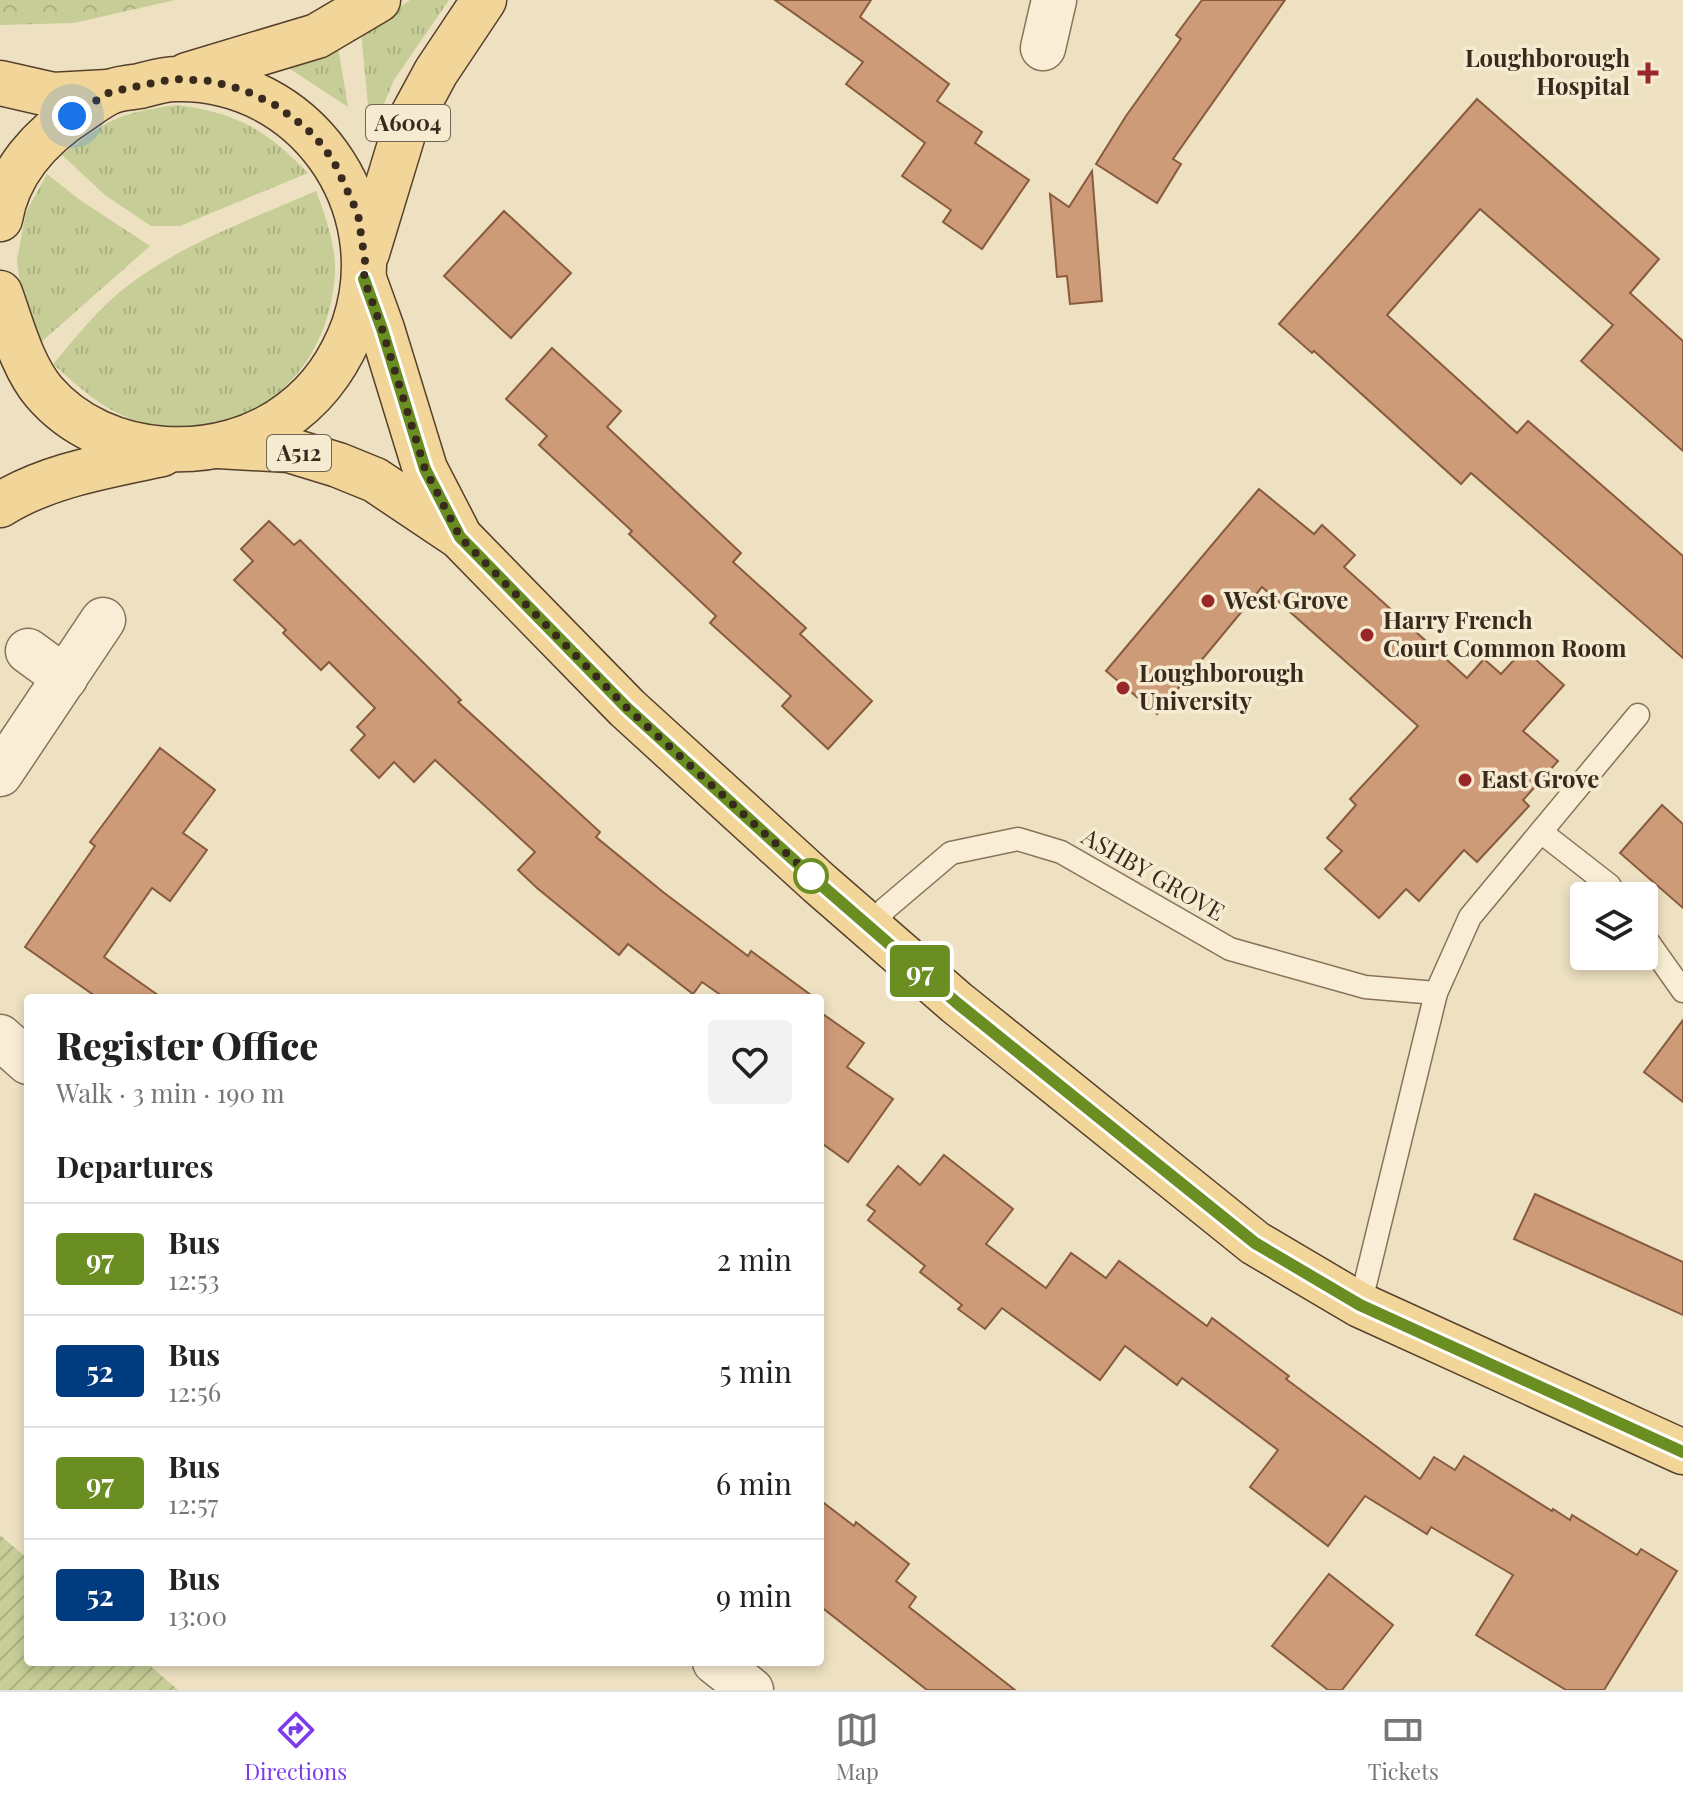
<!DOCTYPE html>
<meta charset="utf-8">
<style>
:root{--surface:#fff;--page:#f2f2f2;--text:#222;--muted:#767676;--line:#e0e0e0;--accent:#7c3aed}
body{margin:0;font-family:"Playfair Display",serif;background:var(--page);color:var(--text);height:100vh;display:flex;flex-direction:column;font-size:30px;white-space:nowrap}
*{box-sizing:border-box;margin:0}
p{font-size:26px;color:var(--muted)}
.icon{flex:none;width:44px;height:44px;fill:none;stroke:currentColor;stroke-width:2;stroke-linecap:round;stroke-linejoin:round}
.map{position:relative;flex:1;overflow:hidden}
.details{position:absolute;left:24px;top:994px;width:800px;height:672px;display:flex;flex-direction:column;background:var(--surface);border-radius:8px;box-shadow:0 4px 12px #0003}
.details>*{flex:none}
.badge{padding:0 16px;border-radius:6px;font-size:28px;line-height:52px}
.controls{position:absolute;left:1570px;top:882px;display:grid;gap:16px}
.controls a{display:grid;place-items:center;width:88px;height:88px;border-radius:8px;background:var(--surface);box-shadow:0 4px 12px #0003;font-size:40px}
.you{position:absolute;width:40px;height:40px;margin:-20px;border:6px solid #fff;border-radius:50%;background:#1a73e8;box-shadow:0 0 0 12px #1a73e833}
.map>.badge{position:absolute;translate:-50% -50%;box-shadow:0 0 0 4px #fff}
h2{padding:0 32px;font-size:30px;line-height:72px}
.round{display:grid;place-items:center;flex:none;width:84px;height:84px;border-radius:8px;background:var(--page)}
.summary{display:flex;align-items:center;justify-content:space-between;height:136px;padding:0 32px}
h1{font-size:38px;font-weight:800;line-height:60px}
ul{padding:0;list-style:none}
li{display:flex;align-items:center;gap:24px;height:112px;padding:0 32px;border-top:2px solid var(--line)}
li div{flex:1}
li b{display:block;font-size:30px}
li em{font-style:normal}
li .badge{min-width:88px;font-weight:700;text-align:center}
.tabs{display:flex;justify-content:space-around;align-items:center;height:112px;border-top:2px solid var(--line);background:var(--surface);font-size:22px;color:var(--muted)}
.tabs a{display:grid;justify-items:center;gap:4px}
.tabs .current{color:var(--accent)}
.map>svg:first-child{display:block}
</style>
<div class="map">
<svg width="1683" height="1690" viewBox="0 0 1683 1690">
<defs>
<pattern id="grass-tufts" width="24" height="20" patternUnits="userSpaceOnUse" patternTransform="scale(2)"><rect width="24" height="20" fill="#c6cd96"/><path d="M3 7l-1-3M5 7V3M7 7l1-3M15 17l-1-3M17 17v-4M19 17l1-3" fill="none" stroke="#abb081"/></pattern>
<pattern id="forest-crowns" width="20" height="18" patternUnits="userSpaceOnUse" patternTransform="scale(2)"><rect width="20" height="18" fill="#c6cd96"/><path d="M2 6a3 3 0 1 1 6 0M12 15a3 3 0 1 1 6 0" fill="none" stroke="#abb081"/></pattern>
<pattern id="garden-furrows" width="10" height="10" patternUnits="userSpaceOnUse" patternTransform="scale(2)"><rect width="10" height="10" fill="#c6cd96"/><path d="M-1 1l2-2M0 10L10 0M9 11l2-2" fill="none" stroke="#abb081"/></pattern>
</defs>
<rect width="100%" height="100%" fill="#eee1c2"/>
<!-- grass -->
<g fill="url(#grass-tufts)">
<path d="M 410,0 L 449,0 L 394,80 L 371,135 L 361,33 Z"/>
<path d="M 338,47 L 348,107 L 284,65 Z"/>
<path d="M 178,105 C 239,114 265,129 308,173 L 180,226 L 151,226 L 105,195 L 62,155 C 107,119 121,112 178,105 Z"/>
<path d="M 47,174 L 80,200 L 150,246 L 39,344 L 23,309 L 17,260 L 26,212 Z"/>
<path d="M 316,191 C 326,217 336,246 335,274 C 331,333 302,385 250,412 C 242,417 232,424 223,426 C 195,431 165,429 138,421 C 105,412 78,386 53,364 C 77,336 100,306 130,284 C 186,242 252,219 316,191 Z"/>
</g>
<!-- forest -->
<path fill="url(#forest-crowns)" d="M 0,0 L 175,0 L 74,23 L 0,25 Z"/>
<!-- garden -->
<path fill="url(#garden-furrows)" d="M 0,1535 L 28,1559 L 28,1662 L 146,1662 L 178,1690 L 0,1690 Z"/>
<!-- building -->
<g fill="#cd9b77" stroke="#885b3e" stroke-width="2">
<path d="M 775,0 L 871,0 L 860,17 L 949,84 L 937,101 L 982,132 L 975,143 L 1029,180 L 982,249 L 943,222 L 951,210 L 902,176 L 925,143 L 846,84 L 863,62 Z"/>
<path d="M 1202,0 L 1285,0 L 1173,159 L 1181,164 L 1157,203 L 1096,164 L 1126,116 L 1181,39 L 1176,35 Z"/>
<path d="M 1477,99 L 1659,259 L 1630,293 L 1683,341 L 1683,451 L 1581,361 L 1613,325 L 1480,209 L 1387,315 L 1517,433 L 1528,421 L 1683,556 L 1683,658 L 1471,473 L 1461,484 L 1314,351 L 1312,353 L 1279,324 Z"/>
<path d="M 1092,171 L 1102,301 L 1070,304 L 1067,276 L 1057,277 L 1050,194 L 1069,207 Z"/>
<path d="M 504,211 L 571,273 L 511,338 L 444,276 Z"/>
<path d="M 552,348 L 621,411 L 607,427 L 741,553 L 733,562 L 806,628 L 800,634 L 872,701 L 828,749 L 782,706 L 791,696 L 710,623 L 716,616 L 629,534 L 632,531 L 539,445 L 547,436 L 506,399 Z"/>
<path d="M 1259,489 L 1314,534 L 1322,525 L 1355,555 L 1344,567 L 1467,678 L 1484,659 L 1501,674 L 1524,649 L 1564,685 L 1523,731 L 1558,761 L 1523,800 L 1529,806 L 1477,862 L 1464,850 L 1419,901 L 1406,889 L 1379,918 L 1325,869 L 1342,851 L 1327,838 L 1356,805 L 1350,799 L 1418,726 L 1262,587 L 1157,714 L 1106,671 Z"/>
<path d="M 269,521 L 294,545 L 300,540 L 461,700 L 458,702 L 600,832 L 596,837 L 663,892 L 748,956 L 751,951 L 815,998 L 725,998 L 702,982 L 693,994 L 628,944 L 619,955 L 537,888 L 518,870 L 535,852 L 435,760 L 414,782 L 394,762 L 379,778 L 351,750 L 365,735 L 357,727 L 375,708 L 329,662 L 321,670 L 283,633 L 286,630 L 234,580 L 253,561 L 241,549 Z"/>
<path d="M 160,748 L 215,790 L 183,833 L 207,850 L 170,901 L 152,888 L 104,957 L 162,998 L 98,998 L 25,947 L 95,846 L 90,842 Z"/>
<path d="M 1662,805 L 1683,824 L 1683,908 L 1620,853 Z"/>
<path d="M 820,1012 L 864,1043 L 847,1067 L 893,1099 L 848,1162 L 820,1142 Z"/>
<path d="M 1683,1020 L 1683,1102 L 1644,1072 Z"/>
<path d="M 944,1155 L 1013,1209 L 986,1244 L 1046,1288 L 1071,1253 L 1106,1278 L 1119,1261 L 1207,1326 L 1212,1318 L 1289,1376 L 1286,1379 L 1420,1479 L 1434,1457 L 1455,1470 L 1464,1456 L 1552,1511 L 1553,1509 L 1570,1520 L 1572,1515 L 1637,1555 L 1641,1549 L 1677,1571 L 1604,1690 L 1566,1690 L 1476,1635 L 1513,1575 L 1431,1527 L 1427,1534 L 1365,1496 L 1328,1546 L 1250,1487 L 1278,1450 L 1182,1378 L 1177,1385 L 1125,1346 L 1100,1380 L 1002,1308 L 985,1329 L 958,1309 L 962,1305 L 920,1272 L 925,1266 L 868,1220 L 875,1211 L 867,1205 L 898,1166 L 920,1185 Z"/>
<path d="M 1535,1194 L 1683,1262 L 1683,1315 L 1514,1239 Z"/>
<path d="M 820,1500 L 854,1526 L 856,1522 L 909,1564 L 896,1581 L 916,1597 L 909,1607 L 1015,1690 L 927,1690 L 820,1606 Z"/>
<path d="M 1329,1574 L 1393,1625 L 1342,1690 L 1328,1690 L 1272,1646 Z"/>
</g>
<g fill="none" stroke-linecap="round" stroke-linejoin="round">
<!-- lane casing -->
<g stroke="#887259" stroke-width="25">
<g id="lane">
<path d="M 1541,832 L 1609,885 L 1616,896"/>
<path d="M 873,930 L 885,909 L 951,853 L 1018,839 L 1061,852 L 1230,949 L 1365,987 L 1436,993"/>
<path d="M 1644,936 L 1683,991"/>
<path d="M 1360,1305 L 1436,993 L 1470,917 L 1638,715"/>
</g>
</g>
<!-- street casing -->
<g stroke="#887259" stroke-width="47">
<g id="street">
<path d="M 1043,48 L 1054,0"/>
<path d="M 28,651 L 65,678"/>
<path d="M 0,774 L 103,620"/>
<path d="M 0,1037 L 28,1062"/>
<path d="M 715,1662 L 751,1690"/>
</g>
</g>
<!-- primary casing -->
<g stroke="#56402d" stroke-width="47">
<g id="primary">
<path d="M 187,75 L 317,36 L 378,0"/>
<path d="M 0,83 L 53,95 L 108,92"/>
<path d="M 0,219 C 8,172 41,136 80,111 C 89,105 100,96 110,92 C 119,88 131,87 140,86 C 151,83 164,79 176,79 C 304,76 395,204 354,325 C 342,358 321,390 292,412 C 222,467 104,462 44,392 C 22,366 12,326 0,293"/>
<path d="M 367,253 L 404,131 L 436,72 L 484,0"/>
<path d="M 364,279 L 382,329 L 425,469 L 457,531"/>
<path d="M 218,446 L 289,450 L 338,465 L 375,480 L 460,537 L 627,708 L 819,883 L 957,1003 L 1255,1243 L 1360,1305 L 1683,1452"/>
<path d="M 0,505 C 48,475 107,466 162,454"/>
</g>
</g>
<!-- lane -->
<use href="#lane" stroke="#f9eed5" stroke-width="22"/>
<!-- street -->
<use href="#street" stroke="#f9eed5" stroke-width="44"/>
<!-- primary -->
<use href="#primary" stroke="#f2d699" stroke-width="44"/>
</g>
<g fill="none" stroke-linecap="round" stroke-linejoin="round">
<!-- line casing -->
<g stroke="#fff" stroke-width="18">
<path id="line" d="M 364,279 L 382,329 L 425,469 L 460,537 L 627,708 L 819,883 L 957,1003 L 1255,1243 L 1360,1305 L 1683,1452"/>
</g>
<!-- line -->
<use href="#line" stroke="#6b8e23" stroke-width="12"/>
<!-- walk -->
<path stroke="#382a1d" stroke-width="8" stroke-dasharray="0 14.4" d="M 72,116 L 110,92 L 173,79 L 210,81 L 244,90 L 277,106 L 306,128 L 324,147 L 336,166 L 358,214 L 365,261 L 364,279 L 382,329 L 425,469 L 460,537 L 627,708 L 819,883 L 811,876"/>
</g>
<!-- markers -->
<g fill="#982829" stroke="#f6ebd1" stroke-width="3">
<path d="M1644 61h8v8h8v8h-8v8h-8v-8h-8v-8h8z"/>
<circle cx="1208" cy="601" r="8"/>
<circle cx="1367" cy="635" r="8"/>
<circle cx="1123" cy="688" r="8"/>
<circle cx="1465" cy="780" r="8"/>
</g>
<circle fill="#fff" stroke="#6b8e23" stroke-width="4" cx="811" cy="876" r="16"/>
<g text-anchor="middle" stroke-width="7" stroke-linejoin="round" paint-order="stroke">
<!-- shield labels -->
<g fill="#f6ebd1" stroke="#716453" stroke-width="2">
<rect x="366" y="105" width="84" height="36" rx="6"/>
<rect x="267" y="435" width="64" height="36" rx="6"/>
</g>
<g font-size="22" font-weight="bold" fill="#382a1d">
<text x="408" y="131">A6004</text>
<text x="299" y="461">A512</text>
</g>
<!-- poi labels -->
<g font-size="24" font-weight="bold" fill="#382a1d" stroke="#f6ebd1" text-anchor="start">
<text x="1630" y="67" text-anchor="end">Loughborough<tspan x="1630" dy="28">Hospital</tspan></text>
<text x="1224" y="609">West Grove</text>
<text x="1383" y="629">Harry French<tspan x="1383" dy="28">Court Common Room</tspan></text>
<text x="1139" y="682">Loughborough<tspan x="1139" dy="28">University</tspan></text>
<text x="1481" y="788">East Grove</text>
</g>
<!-- street labels -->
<g font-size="24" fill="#382a1d" stroke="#f6ebd1">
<text transform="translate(1153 875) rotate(30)" y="8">ASHBY GROVE</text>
</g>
</g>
</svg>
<div class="controls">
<a><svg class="icon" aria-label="layers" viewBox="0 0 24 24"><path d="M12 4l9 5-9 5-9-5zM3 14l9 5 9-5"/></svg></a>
</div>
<div class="you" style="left:72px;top:116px"></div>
<b class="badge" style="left:920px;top:971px;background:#6b8e23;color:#fff">97</b>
<section class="details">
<div class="summary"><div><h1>Register Office</h1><p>Walk · 3 min · 190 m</p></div><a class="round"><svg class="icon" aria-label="heart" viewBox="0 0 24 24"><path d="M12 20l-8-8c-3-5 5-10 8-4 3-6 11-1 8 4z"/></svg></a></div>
<h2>Departures</h2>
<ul>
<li><span class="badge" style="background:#6b8e23;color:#fff">97</span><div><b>Bus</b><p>12:53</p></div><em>2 min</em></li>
<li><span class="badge" style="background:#003b80;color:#fff">52</span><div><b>Bus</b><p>12:56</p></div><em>5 min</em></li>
<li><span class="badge" style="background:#6b8e23;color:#fff">97</span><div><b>Bus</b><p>12:57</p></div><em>6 min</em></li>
<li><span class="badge" style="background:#003b80;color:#fff">52</span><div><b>Bus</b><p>13:00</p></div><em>9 min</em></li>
</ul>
</section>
</div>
<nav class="tabs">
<a class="current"><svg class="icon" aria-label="directions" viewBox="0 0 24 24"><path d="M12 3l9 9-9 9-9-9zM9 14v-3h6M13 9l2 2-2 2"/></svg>Directions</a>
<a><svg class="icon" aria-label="map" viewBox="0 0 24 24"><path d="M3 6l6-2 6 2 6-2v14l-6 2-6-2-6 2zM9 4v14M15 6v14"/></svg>Map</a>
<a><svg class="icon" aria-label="tickets" viewBox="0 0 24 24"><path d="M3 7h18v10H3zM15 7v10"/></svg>Tickets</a>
</nav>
